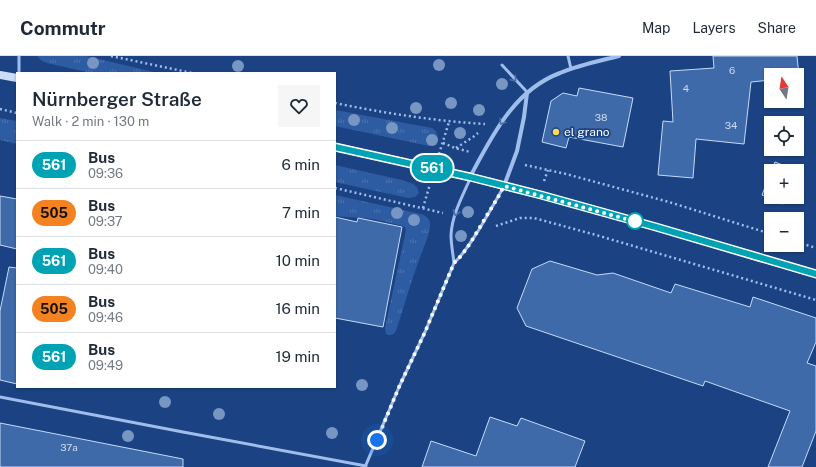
<!DOCTYPE html>
<meta charset="utf-8">
<style>
:root{--surface:#fff;--page:#f6f6f7;--text:#1f2937;--muted:#747a83;--line:#e0e1e3}
body{margin:0;font-family:"Public Sans",sans-serif;background:var(--page);color:var(--text);height:100vh;display:flex;flex-direction:column;font-size:15px;white-space:nowrap}
*{box-sizing:border-box;margin:0}
p{font-size:13px;color:var(--muted)}
.icon{flex:none;width:22px;height:22px;fill:none;stroke:currentColor;stroke-width:2;stroke-linecap:round;stroke-linejoin:round}
.map{position:relative;flex:1;overflow:hidden}
.sheet{position:absolute;left:16px;top:16px;width:320px;height:316px;display:flex;flex-direction:column;background:var(--surface);border-radius:0px;box-shadow:0 1px 3px #0004}
.sheet>*{flex:none}
.badge{padding:0 8px;border-radius:13px;font-size:14px;line-height:26px}
.needle{width:26px;rotate:348deg}
.controls{position:absolute;left:764px;top:12px;display:grid;gap:8px}
.controls a{display:grid;place-items:center;width:40px;height:40px;border-radius:0px;background:var(--surface);box-shadow:0 1px 3px #0004;font-size:20px}
.you{position:absolute;width:20px;height:20px;margin:-10px;border:3px solid #fff;border-radius:50%;background:#1a73e8;box-shadow:0 0 0 6px #1a73e833}
.map>.badge{position:absolute;translate:-50% -50%;box-shadow:0 0 0 2px #fff}
.round{display:grid;place-items:center;flex:none;width:42px;height:42px;border-radius:0px;background:var(--page)}
.headline{display:flex;align-items:center;justify-content:space-between;height:68px;padding:0 16px}
h1{font-size:19px;font-weight:600;line-height:30px}
ul{padding:0;list-style:none}
li{display:flex;align-items:center;gap:12px;height:48px;padding:0 16px;border-top:1px solid var(--line)}
li div{flex:1}
li b{display:block;font-size:15px}
li em{font-style:normal}
li .badge{min-width:44px;font-weight:700;text-align:center}
header{display:flex;align-items:center;gap:24px;box-sizing:border-box;height:56px;padding:0 20px;background:var(--surface);border-bottom:1px solid var(--line)}
header strong{font-size:19px}
nav{display:flex;gap:22px;margin-inline-start:auto;font-size:14px}
.map>svg:first-child{display:block}
</style>
<header>
<strong>Commutr</strong>
<nav><a>Map</a><a>Layers</a><a>Share</a></nav>
</header>
<div class="map">
<svg width="816" height="411" viewBox="0 0 816 411">
<defs>
<pattern id="grass-tufts" width="24" height="20" patternUnits="userSpaceOnUse"><rect width="24" height="20" fill="#2e5ca2"/><path d="M3 7l-1-3M5 7V3M7 7l1-3M15 17l-1-3M17 17v-4M19 17l1-3" fill="none" stroke="#4d74b0"/></pattern>
</defs>
<rect width="100%" height="100%" fill="#1b4383"/>
<!-- grass -->
<g fill="url(#grass-tufts)">
<path d="M 37,0 L 86,0 L 158,17 L 91,17 L 47,7 L 42,5 Z"/>
<path d="M 335,54 L 432,72 C 438,76 439,82 436,88 L 429,90 L 335,70 Z"/>
<path d="M 0,62 L 17,65 L 17,88 L 0,84 Z"/>
<path d="M 335,109 L 402,124 L 413,128 L 417,131 L 419,137 L 415,141 L 408,142 L 335,126 Z"/>
<path d="M 335,139 L 421,158 C 426,160 430,162 430,169 C 430,179 421,197 418,207 C 410,229 404,250 397,272 C 395,277 394,279 389,279 L 386,278 L 385,272 L 405,179 L 406,174 L 405,171 L 400,169 L 373,163 L 335,160 Z"/>
</g>
<!-- building -->
<g fill="#3e6aaa" stroke="#c5daf8">
<path d="M 713,0 L 797,0 L 799,20 L 797,20 L 797,19 L 771,19 L 771,24 L 751,26 L 744,88 L 696,83 L 693,122 L 658,119 L 663,65 L 673,66 L 670,15 L 714,12 Z"/>
<path d="M 579,32 L 633,42 L 623,91 L 569,81 L 566,92 L 542,86 L 551,45 L 563,37 L 577,40 Z"/>
<path d="M 775,106 L 797,115 L 771,115 Z"/>
<path d="M 771,116 L 771,141 L 786,141 L 783,148 L 762,139 Z"/>
<path d="M 0,140 L 17,143 L 17,193 L 0,189 Z"/>
<path d="M 335,161 L 357,166 L 358,162 L 402,171 L 383,271 L 335,262 Z"/>
<path d="M 550,205 L 597,219 L 613,217 L 671,237 L 675,228 L 750,251 L 753,241 L 816,262 L 816,286 L 807,307 L 816,310 L 816,375 L 802,411 L 768,411 L 790,355 L 705,325 L 703,330 L 526,270 L 517,252 L 532,213 Z"/>
<path d="M 9,211 L 17,212 L 17,328 L 0,324 L 0,255 Z"/>
<path d="M 490,361 L 517,370 L 521,362 L 585,385 L 575,411 L 422,411 L 431,385 L 476,400 Z"/>
<path d="M 0,367 L 183,403 L 183,411 L 0,411 Z"/>
</g>
<g fill="none" stroke-linecap="round" stroke-linejoin="round">
<!-- path -->
<g stroke="#a0beeb" stroke-width="2.5" stroke-dasharray="2 3" stroke-linecap="butt">
<path d="M 111,0 L 192,17"/>
<path d="M 335,47 C 384,57 434,65 485,68"/>
<path d="M 0,53 L 17,57"/>
<path d="M 443,87 L 455,92 L 470,96"/>
<path d="M 456,92 L 473,81 L 478,77"/>
<path d="M 439,98 L 449,66"/>
<path d="M 525,109 L 566,118 L 669,146 L 771,178"/>
<path d="M 544,125 L 548,114"/>
<path d="M 335,132 L 443,157"/>
<path d="M 423,152 L 430,128"/>
<path d="M 496,170 L 520,162 L 534,162 L 596,179 L 816,244"/>
<path d="M 797,186 L 816,192"/>
</g>
<!-- service -->
<g stroke="#a0beeb" stroke-width="3">
<path d="M 568,0 L 571,13"/>
<path d="M 502,9 L 527,36"/>
<path d="M 19,17 L 19,0"/>
<path d="M 454,207 C 453,198 451,188 451,179 C 452,159 462,141 470,123"/>
<path d="M 0,341 L 183,376 L 366,410"/>
<path d="M 365,411 L 399,331 L 425,276 L 454,207 C 465,197 472,184 480,172 C 488,158 496,145 504,130"/>
</g>
<!-- minor -->
<g stroke="#a0beeb" stroke-width="4">
<path d="M 470,121 C 492,80 514,34 560,17 C 579,9 599,5 619,0"/>
<path d="M 504,130 L 517,95 L 524,61 L 527,37"/>
</g>
<!-- secondary -->
<g stroke="#ccddf8" stroke-width="8">
<path d="M 0,19 L 17,22"/>
<path d="M 335,91 L 470,121 L 541,139 L 656,171 L 816,218"/>
</g>
</g>
<!-- trees -->
<g fill="#7896c3">
<circle cx="93" cy="7" r="6"/>
<circle cx="439" cy="9" r="6"/>
<circle cx="238" cy="10" r="6"/>
<circle cx="502" cy="28" r="6"/>
<circle cx="451" cy="47" r="6"/>
<circle cx="416" cy="52" r="6"/>
<circle cx="479" cy="54" r="6"/>
<circle cx="354" cy="64" r="6"/>
<circle cx="392" cy="72" r="6"/>
<circle cx="460" cy="77" r="6"/>
<circle cx="432" cy="84" r="6"/>
<circle cx="468" cy="156" r="6"/>
<circle cx="397" cy="157" r="6"/>
<circle cx="414" cy="164" r="6"/>
<circle cx="461" cy="180" r="6"/>
<circle cx="362" cy="329" r="6"/>
<circle cx="165" cy="346" r="6"/>
<circle cx="219" cy="358" r="6"/>
<circle cx="332" cy="377" r="6"/>
<circle cx="128" cy="380" r="6"/>
</g>
<!-- one-way arrows -->
<defs><path id="oneway-chevron" d="M-2-3.5L2.5 0L-2 3.5" fill="none" stroke-width="1.6" stroke-linecap="round" stroke-linejoin="round"/></defs>
<g stroke="#4a6ea7">
<use href="#oneway-chevron" transform="translate(514 23) rotate(49)"/>
<use href="#oneway-chevron" transform="translate(502 66) rotate(123)"/>
<use href="#oneway-chevron" transform="translate(456 157) rotate(107)"/>
</g>
<g fill="none" stroke-linecap="round" stroke-linejoin="round">
<!-- line casing -->
<g stroke="#fff" stroke-width="9">
<path id="line" d="M 335,91 L 470,121 L 541,139 L 656,171 L 816,218"/>
</g>
<!-- line -->
<use href="#line" stroke="#00a3b4" stroke-width="6"/>
<!-- walk -->
<path stroke="#fff" stroke-width="4" stroke-dasharray="0 7.2" d="M 377,384 L 399,331 L 425,276 L 454,207 C 465,197 472,184 480,171 C 488,157 497,144 504,130 L 641,167 L 635,165"/>
</g>
<!-- markers -->
<circle fill="#fdd65c" stroke="#1b4383" stroke-width="1.5" cx="556" cy="76" r="4"/>
<circle fill="#fff" stroke="#00a3b4" stroke-width="2" cx="635" cy="165" r="8"/>
<g text-anchor="middle" stroke-width="3.5" stroke-linejoin="round" paint-order="stroke">
<!-- number labels -->
<g font-size="10" fill="#cfdaea">
<text x="732" y="18">6</text>
<text x="686" y="36">4</text>
<text x="601" y="65">38</text>
<text x="731" y="73">34</text>
<text x="69" y="395">37a</text>
</g>
<!-- poi labels -->
<g font-size="12" fill="#fff" stroke="#1b4383" text-anchor="start">
<text x="564" y="80">el grano</text>
</g>
</g>
</svg>
<div class="controls">
<a><svg class="needle" viewBox="-14 -14 28 28"><path d="M0-13l5 13h-10z" fill="#e53935"/><path d="M0 13l5-13h-10z" fill="#747a83"/></svg></a>
<a><svg class="icon" aria-label="locate" viewBox="0 0 24 24"><circle cx="12" cy="12" r="6"/><path d="M12 2v4M12 18v4M2 12h4M18 12h4"/></svg></a>
<a>+</a>
<a>−</a>
</div>
<div class="you" style="left:377px;top:384px"></div>
<b class="badge" style="left:432px;top:112px;background:#00a3b4;color:#fff">561</b>
<section class="sheet">
<div class="headline"><div><h1>Nürnberger Straße</h1><p>Walk · 2 min · 130 m</p></div><a class="round"><svg class="icon" aria-label="heart" viewBox="0 0 24 24"><path d="M12 20l-8-8c-3-5 5-10 8-4 3-6 11-1 8 4z"/></svg></a></div>
<ul>
<li><span class="badge" style="background:#00a3b4;color:#fff">561</span><div><b>Bus</b><p>09:36</p></div><em>6 min</em></li>
<li><span class="badge" style="background:#f58220;color:#111">505</span><div><b>Bus</b><p>09:37</p></div><em>7 min</em></li>
<li><span class="badge" style="background:#00a3b4;color:#fff">561</span><div><b>Bus</b><p>09:40</p></div><em>10 min</em></li>
<li><span class="badge" style="background:#f58220;color:#111">505</span><div><b>Bus</b><p>09:46</p></div><em>16 min</em></li>
<li><span class="badge" style="background:#00a3b4;color:#fff">561</span><div><b>Bus</b><p>09:49</p></div><em>19 min</em></li>
</ul>
</section>
</div>
